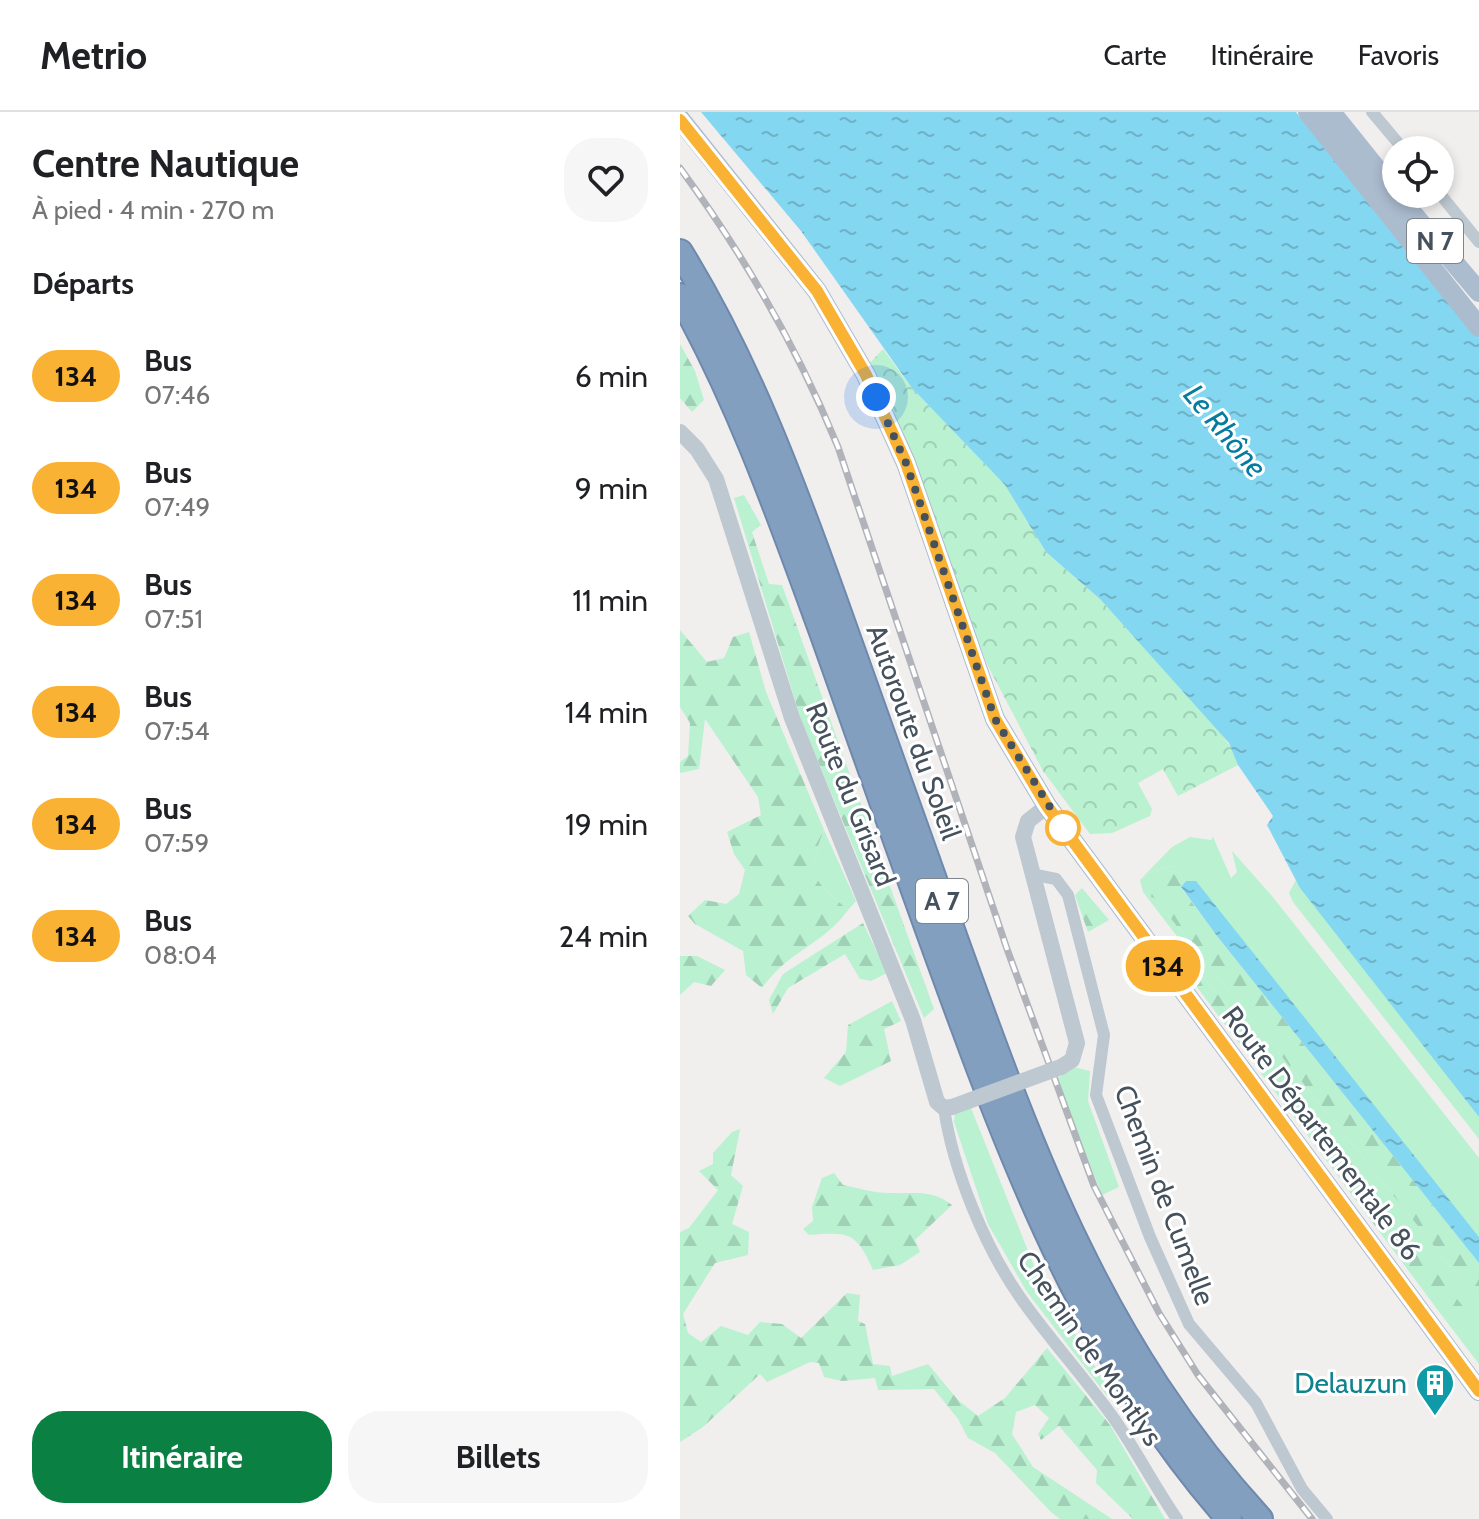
<!DOCTYPE html>
<html lang="fr">
<meta charset="utf-8">
<style>
:root{--surface:#fff;--page:#f6f6f6;--text:#202124;--muted:#757577;--line:#e0e0e0;--accent:#0b8043}
body{margin:0;font-family:Cabin,sans-serif;background:var(--page);color:var(--text);height:100vh;display:flex;flex-direction:column;font-size:30px;white-space:nowrap}
*{box-sizing:border-box;margin:0}
p{font-size:26px;color:var(--muted)}
.icon{flex:none;width:44px;height:44px;fill:none;stroke:currentColor;stroke-width:2;stroke-linecap:round;stroke-linejoin:round}
.map{position:relative;flex:1;overflow:hidden}
.side{display:flex;flex-direction:column;background:var(--surface);width:680px}
.side>*{flex:none}
.badge{padding:0 16px;border-radius:26px;font-size:28px;line-height:52px}
.fabs{position:absolute;left:702px;top:24px;display:grid;gap:16px}
.fabs a{display:grid;place-items:center;width:72px;height:72px;border-radius:50%;background:var(--surface);box-shadow:0 4px 12px #0003;font-size:40px}
.you{position:absolute;width:40px;height:40px;margin:-20px;border:6px solid #fff;border-radius:50%;background:#1a73e8;box-shadow:0 0 0 12px #1a73e833}
.map>.badge{position:absolute;translate:-50% -50%;box-shadow:0 0 0 4px #fff}
h2{padding:0 32px;font-size:30px;line-height:72px}
.round{display:grid;place-items:center;flex:none;width:84px;height:84px;border-radius:32px;background:var(--page)}
.head{display:flex;align-items:center;justify-content:space-between;height:136px;padding:0 32px}
h1{font-size:38px;font-weight:700;line-height:60px}
.action{display:flex;gap:16px;margin-top:auto;padding:16px 32px}
.action a{flex:1;height:92px;border-radius:32px;background:var(--accent);color:#fff;font-size:32px;font-weight:700;line-height:92px;text-align:center}
.action a+a{background:var(--page);color:var(--text)}
ul{padding:0;list-style:none}
li{display:flex;align-items:center;gap:24px;height:112px;padding:0 32px}
li div{flex:1}
li b{display:block;font-size:30px}
li em{font-style:normal}
li .badge{min-width:88px;font-weight:700;text-align:center}
header{display:flex;align-items:center;gap:48px;box-sizing:border-box;height:112px;padding:0 40px;background:var(--surface);border-bottom:2px solid var(--line)}
header strong{font-size:38px}
nav{display:flex;gap:44px;margin-inline-start:auto;font-size:28px}
main{display:flex;flex:1;min-height:0}
.map>svg:first-child{display:block}
</style>
<header>
<strong>Metrio</strong>
<nav><a>Carte</a><a>Itinéraire</a><a>Favoris</a></nav>
</header>
<main>
<section class="side">
<div class="head"><div><h1>Centre Nautique</h1><p>À pied · 4 min · 270 m</p></div><a class="round"><svg class="icon" aria-label="heart" viewBox="0 0 24 24"><path d="M12 20l-8-8c-3-5 5-10 8-4 3-6 11-1 8 4z"/></svg></a></div>
<h2>Départs</h2>
<ul>
<li><span class="badge" style="background:#f9b233;color:#111">134</span><div><b>Bus</b><p>07:46</p></div><em>6 min</em></li>
<li><span class="badge" style="background:#f9b233;color:#111">134</span><div><b>Bus</b><p>07:49</p></div><em>9 min</em></li>
<li><span class="badge" style="background:#f9b233;color:#111">134</span><div><b>Bus</b><p>07:51</p></div><em>11 min</em></li>
<li><span class="badge" style="background:#f9b233;color:#111">134</span><div><b>Bus</b><p>07:54</p></div><em>14 min</em></li>
<li><span class="badge" style="background:#f9b233;color:#111">134</span><div><b>Bus</b><p>07:59</p></div><em>19 min</em></li>
<li><span class="badge" style="background:#f9b233;color:#111">134</span><div><b>Bus</b><p>08:04</p></div><em>24 min</em></li>
</ul>
<div class="action"><a>Itinéraire</a><a>Billets</a></div>
</section>
<div class="map">
<svg width="799" height="1407" viewBox="0 0 799 1407">
<defs>
<pattern id="forest-firs" width="22" height="20" patternUnits="userSpaceOnUse" patternTransform="scale(2)"><rect width="22" height="20" fill="#b9f1d1"/><path d="M5 1l3.5 6h-7zM16 11l3.5 6h-7z" fill="#a0d0b6"/></pattern>
<pattern id="park-crowns" width="20" height="18" patternUnits="userSpaceOnUse" patternTransform="scale(2)"><rect width="20" height="18" fill="#b9f1d1"/><path d="M2 6a3 3 0 1 1 6 0M12 15a3 3 0 1 1 6 0" fill="none" stroke="#a0d0b6"/></pattern>
<pattern id="water-ripples" width="26" height="14" patternUnits="userSpaceOnUse" patternTransform="scale(2)"><rect width="26" height="14" fill="#84d7f1"/><path d="M2 4q2-2 4 0t4 0M15 11q2-2 4 0t4 0" fill="none" stroke="#6eb1c6"/></pattern>
</defs>
<rect width="100%" height="100%" fill="#f1eeee"/>
<!-- grass -->
<g fill="#b9f1d1">
<path d="M 144,718 L 176,789 L 168,798 C 132,765 125,766 144,718 Z"/>
<path d="M 510,725 L 531,728 L 533,725 L 551,766 L 557,760 L 552,739 L 592,784 L 799,1046 L 799,1125 L 516,770 L 506,769 L 493,754 L 471,760 L 460,768 L 492,735 Z"/>
<path d="M 616,768 L 799,1005 L 799,1027 L 613,790 L 609,781 Z"/>
<path d="M 463,780 L 475,787 L 799,1190 L 799,1252 L 763,1205 L 779,1214 L 787,1201 L 555,903 L 523,865 L 514,862 L 511,867 L 495,846 L 491,834 L 503,832 Z"/>
<path d="M 394,955 L 410,959 L 408,989 L 439,1075 L 422,1083 L 376,967 Z"/>
<path d="M 291,996 L 354,1154 L 430,1279 L 427,1284 L 347,1180 L 308,1112 L 274,1010 L 275,1001 Z"/>
</g>
<!-- forest -->
<g fill="url(#forest-firs)">
<path d="M 0,232 L 15,259 L 24,288 L 12,300 L 0,286 Z"/>
<path d="M 64,383 L 81,413 L 72,420 L 89,472 L 102,473 L 254,897 L 244,906 L 121,608 L 54,386 Z"/>
<path d="M 0,518 L 27,550 L 44,546 L 53,525 L 69,520 L 86,580 L 144,718 C 125,766 132,765 168,798 C 143,833 110,837 82,876 L 66,863 L 63,839 L 15,812 L 8,804 L 25,788 L 46,792 L 59,782 L 65,758 L 54,742 L 47,720 L 81,703 L 78,685 L 25,607 L 19,657 L 0,661 L 0,650 L 8,644 L 10,611 L 0,595 Z"/>
<path d="M 493,754 L 506,769 L 501,776 L 537,824 L 799,1151 L 799,1190 L 475,787 L 463,780 L 460,768 L 471,760 Z"/>
<path d="M 402,776 L 429,808 L 408,820 L 395,783 Z"/>
<path d="M 183,811 L 207,861 L 191,869 L 180,867 L 165,842 L 108,876 L 93,902 L 89,888 L 103,862 Z"/>
<path d="M 0,844 L 17,844 L 45,858 L 31,874 L 14,870 L 0,883 Z"/>
<path d="M 514,862 L 523,865 L 555,903 L 788,1201 L 779,1214 L 763,1205 L 511,867 Z"/>
<path d="M 212,889 L 221,909 L 204,917 L 211,949 L 160,974 L 144,966 L 166,940 L 168,913 Z"/>
<path d="M 60,1017 L 51,1063 L 63,1074 L 52,1112 L 69,1120 L 68,1143 L 35,1151 L 3,1202 L 8,1221 L 21,1230 L 41,1214 L 68,1223 L 80,1210 L 102,1212 L 121,1226 L 167,1181 L 180,1183 L 178,1209 L 185,1212 L 193,1252 L 210,1254 L 212,1264 L 248,1252 L 278,1288 L 298,1304 L 325,1286 L 367,1236 L 430,1313 L 485,1407 L 453,1407 L 416,1371 L 417,1358 L 379,1314 L 361,1328 L 358,1322 L 369,1306 L 355,1293 L 336,1300 L 332,1322 L 353,1355 L 432,1407 L 380,1407 L 371,1400 L 315,1341 L 288,1326 L 278,1307 L 254,1277 L 198,1278 L 195,1266 L 162,1269 L 144,1265 L 139,1251 L 130,1250 L 87,1270 L 80,1262 L 23,1315 L 0,1330 L 0,1120 L 9,1116 L 38,1078 L 19,1059 L 33,1052 L 33,1041 L 52,1020 Z"/>
<path d="M 154,1061 L 163,1073 C 178,1076 194,1081 209,1081 C 233,1082 252,1077 272,1093 L 235,1128 L 240,1140 L 220,1153 L 193,1158 C 176,1120 170,1120 129,1123 L 123,1117 L 133,1109 L 132,1095 L 142,1066 Z"/>
</g>
<!-- park -->
<path fill="url(#park-crowns)" d="M 203,237 L 232,276 L 325,373 L 366,440 L 420,487 L 540,620 L 555,641 L 558,653 L 498,684 L 483,657 L 458,671 L 472,697 L 470,704 L 432,721 L 410,722 L 363,659 L 307,552 L 190,251 Z"/>
<!-- water -->
<g fill="url(#water-ripples)">
<path d="M 21,0 L 616,0 L 799,226 L 799,1005 L 620,776 L 587,713 L 593,704 L 558,653 L 549,631 L 420,487 L 366,440 L 325,373 L 232,276 L 121,119 Z"/>
<path d="M 506,769 L 516,769 L 799,1125 L 799,1151 L 537,824 L 501,775 Z"/>
</g>
<g fill="none" stroke-linecap="round" stroke-linejoin="round">
<!-- motorway casing -->
<g stroke="#6e89ac" stroke-width="28">
<g id="motorway">
<path d="M 0,140 C 67,249 111,367 154,487 C 195,602 236,717 277,832 C 355,1048 422,1233 580,1407"/>
<path d="M 0,184 C 60,291 100,405 142,520 C 189,652 235,784 284,916 C 350,1096 421,1261 549,1407"/>
</g>
</g>
<!-- minor -->
<g stroke="#bdc8d1" stroke-width="12">
<path d="M 692,0 L 724,38"/>
<path d="M 760,82 L 799,130"/>
<path d="M 351,762 L 376,767 L 388,783 L 424,923 L 416,983 L 470,1125 L 509,1212 L 576,1291 L 622,1377 L 647,1407"/>
<path d="M 264,996 C 273,1058 305,1136 342,1188 C 371,1229 406,1267 435,1308 C 457,1340 475,1375 497,1407"/>
</g>
<!-- tertiary -->
<g stroke="#bdc8d1" stroke-width="16">
<path d="M 0,320 L 17,337 L 36,367 L 112,606 L 233,908 L 257,990 L 264,996 L 272,995"/>
<path d="M 367,694 L 348,709 L 343,725 L 397,931 L 392,948 L 381,955"/>
</g>
<!-- primary -->
<g stroke="#acbccf" stroke-width="20">
<path d="M 628,0 L 799,215"/>
<path d="M 651,0 L 716,81"/>
<path d="M 0,7 L 137,179 L 186,263 L 226,351 L 315,607 L 367,694 L 799,1279"/>
<path d="M 716,82 L 799,180"/>
</g>
<!-- motorway -->
<use href="#motorway" stroke="#839fc0" stroke-width="24"/>
<!-- rail casing -->
<g stroke="#b0b3b9" stroke-width="7">
<path id="rail" d="M 0,56 C 64,143 117,235 158,335 L 327,837 L 414,1074 L 479,1201 L 518,1263 L 632,1407"/>
</g>
<!-- rail -->
<use href="#rail" stroke="#fff" stroke-width="4" stroke-dasharray="12" stroke-linecap="butt"/>
<!-- tertiary-bridge -->
<path stroke="#bdc8d1" stroke-width="16" d="M 272,995 L 381,955"/>
</g>
<g fill="none" stroke-linecap="round" stroke-linejoin="round">
<!-- line casing -->
<g stroke="#fff" stroke-width="18">
<path id="line" d="M 0,8 L 137,179 L 186,263 L 226,351 L 315,607 L 367,694 L 799,1279"/>
</g>
<!-- line -->
<use href="#line" stroke="#f9b233" stroke-width="12"/>
<!-- walk -->
<path stroke="#45515c" stroke-width="8" stroke-dasharray="0 14.4" d="M 196,285 L 226,351 L 315,607 L 383,716"/>
</g>
<!-- icons -->
<defs>
<g id="building-pin" transform="scale(2)"><path d="M0 17L-7.5 6A9.5 9.5 0 1 1 7.5 6Z" fill="#0f9aa8" stroke="#fff"/><path d="M-4-6H4V6H1V3H-1V6H-4ZM-2.5-4.3h1.7v1.8h-1.7ZM.8-4.3h1.7v1.8H.8ZM-2.5-1h1.7V.8h-1.7ZM.8-1h1.7V.8H.8Z" fill="#fff"/></g>
</defs>
<g fill-rule="evenodd">
<use href="#building-pin" x="755" y="1271"/>
</g>
<!-- markers -->
<circle fill="#fff" stroke="#f9b233" stroke-width="4" cx="383" cy="716" r="16"/>
<g text-anchor="middle" stroke-width="6" stroke-linejoin="round" paint-order="stroke">
<!-- shield labels -->
<g fill="#fff" stroke="#7d858d" stroke-width="2">
<rect x="727" y="107" width="56" height="44" rx="6"/>
<rect x="236" y="767" width="52" height="44" rx="6"/>
</g>
<g font-size="26" font-weight="bold" fill="#45515c">
<text x="755" y="138">N 7</text>
<text x="262" y="798">A 7</text>
</g>
<!-- street labels -->
<g font-size="28" fill="#45515c" stroke="#fff">
<text transform="translate(234 620) rotate(70)" y="10">Autoroute du Soleil</text>
<text transform="translate(171 682) rotate(68)" y="10">Route du Grisard</text>
<text transform="translate(642 1021) rotate(53)" y="10">Route Départementale 86</text>
<text transform="translate(485 1083) rotate(69)" y="10">Chemin de Cumelle</text>
<text transform="translate(410 1236) rotate(55)" y="10">Chemin de Montlys</text>
</g>
<!-- culture labels -->
<g font-size="28" fill="#0d838f" stroke="#fff" text-anchor="end">
<text x="727" y="1281">Delauzun</text>
</g>
<!-- water labels -->
<g font-size="30" font-style="italic" fill="#057ba0" stroke="#fff">
<text transform="translate(545 319) rotate(50)" y="10">Le Rhône</text>
</g>
</g>
</svg>
<div class="fabs">
<a><svg class="icon" aria-label="locate" viewBox="0 0 24 24"><circle cx="12" cy="12" r="6"/><path d="M12 2v4M12 18v4M2 12h4M18 12h4"/></svg></a>
</div>
<div class="you" style="left:196px;top:285px"></div>
<b class="badge" style="left:483px;top:854px;background:#f9b233;color:#111">134</b>
</div>
</main>
